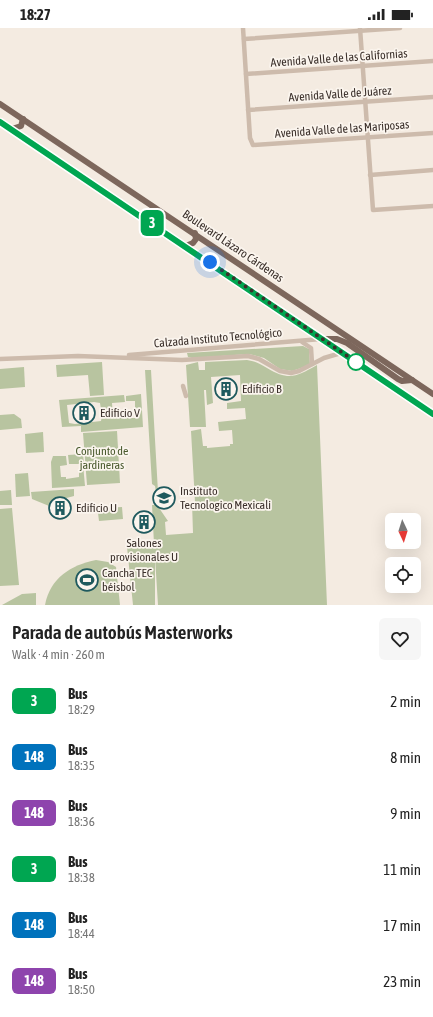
<!DOCTYPE html>
<meta charset="utf-8">
<style>
:root{--surface:#fff;--page:#f6f6f6;--text:#222;--muted:#767676}
body{margin:0;font-family:"Asap Condensed",sans-serif;background:var(--page);color:var(--text);height:100vh;display:flex;flex-direction:column;font-size:15px;white-space:nowrap}
*{box-sizing:border-box;margin:0}
p{font-size:13px;color:var(--muted)}
.icon{flex:none;width:22px;height:22px;fill:none;stroke:currentColor;stroke-width:2;stroke-linecap:round;stroke-linejoin:round}
.map{position:relative;height:577px;overflow:hidden}
.side{display:flex;flex-direction:column;background:var(--surface);flex:1}
.side>*{flex:none}
.badge{padding:0 8px;border-radius:6px;font-size:14px;line-height:26px}
.needle{width:26px;rotate:176deg}
.controls{position:absolute;left:385px;top:485px;display:grid;gap:8px}
.controls a{display:grid;place-items:center;width:36px;height:36px;border-radius:6px;background:var(--surface);box-shadow:0 4px 16px #0002;font-size:20px}
.you{position:absolute;width:20px;height:20px;margin:-10px;border:3px solid #fff;border-radius:50%;background:#1a73e8;box-shadow:0 0 0 6px #1a73e833}
.map>.badge{position:absolute;translate:-50% -50%;box-shadow:0 0 0 2px #fff}
.round{display:grid;place-items:center;flex:none;width:42px;height:42px;border-radius:6px;background:var(--page)}
.headline{display:flex;align-items:center;justify-content:space-between;height:68px;padding:0 12px}
h1{font-size:19px;font-weight:600;line-height:30px}
ul{padding:0;list-style:none}
li{display:flex;align-items:center;gap:12px;height:56px;padding:0 12px}
li div{flex:1}
li b{display:block;font-size:15px}
li em{font-style:normal}
li .badge{min-width:44px;font-weight:700;text-align:center}
.status{display:flex;justify-content:space-between;align-items:center;height:28px;padding:0 20px;background:var(--surface);direction:ltr}
.status svg{height:11px;fill:currentColor}
.map>svg:first-child{display:block}
</style>
<div class="status"><b>18:27</b><svg viewBox="0 0 49 12"><path d="M0 12V9h3v3zM5 12V6h3v6zM10 12V3h3v9zM15 12V0h3v12zM26 1h20v11H26zM47 4h2v5h-2z"/></svg></div>
<div class="map">
<svg width="433" height="577" viewBox="0 0 433 577">
<rect width="100%" height="100%" fill="#f4ebe1"/>
<!-- green -->
<g fill="#b8c4a0" fill-rule="evenodd">
<path d="M 303,318 L 309,321 L 310,337 L 292,343 L 280,341 L 264,330 L 249,326 L 192,330 L 188,329 L 187,325 Z"/>
<path d="M 247,332 C 255,333 260,336 267,340 C 289,353 296,349 317,337 L 327,577 L 158,577 L 155,529 L 155,577 L 133,577 L 127,519 L 154,516 L 152,477 L 157,477 L 168,493 L 165,494 L 166,507 L 193,505 L 192,474 L 195,474 L 191,403 L 201,401 L 203,418 L 207,418 L 207,420 L 230,418 L 230,416 L 233,416 L 232,402 L 219,403 L 218,394 L 246,391 L 245,380 L 227,381 L 227,375 L 241,373 L 240,347 L 211,349 L 213,375 L 207,377 L 206,362 L 204,362 L 206,399 L 190,399 L 186,337 L 198,334 L 199,342 L 205,342 L 205,334 Z"/>
<path d="M 102,334 L 104,367 L 90,368 L 88,347 L 57,349 L 56,337 Z"/>
<path d="M 24,339 L 25,359 L 0,361 L 0,341 Z"/>
<path d="M 145,342 L 151,342 L 158,464 L 156,464 L 155,458 L 152,456 Z"/>
<path d="M 141,366 L 143,399 L 81,404 L 81,398 L 62,399 L 59,372 L 124,367 L 125,374 L 112,375 L 113,389 L 126,388 L 127,390 L 135,390 L 135,373 L 126,373 L 126,368 ZM 94,374 L 100,375 L 102,387 L 101,393 L 75,396 L 69,395 L 67,377 Z"/>
<path d="M 14,386 L 21,391 L 22,400 L 0,402 L 0,387 Z"/>
<path d="M 117,403 L 120,455 L 87,457 L 83,405 Z"/>
<path d="M 43,404 L 44,424 L 26,425 L 25,406 Z"/>
<path d="M 83,426 L 84,436 L 69,436 L 68,427 Z"/>
<path d="M 53,428 L 66,428 L 67,437 L 60,438 L 61,449 L 66,449 L 66,451 L 79,449 L 79,437 L 83,436 L 85,458 L 52,460 L 51,434 Z"/>
<path d="M 28,445 L 30,468 L 16,469 L 15,446 Z"/>
<path d="M 74,461 L 74,468 L 59,472 L 54,480 L 32,471 L 31,464 Z"/>
<path d="M 11,462 L 12,477 L 0,477 L 0,463 Z"/>
<path d="M 122,479 L 123,491 L 99,493 L 98,485 L 103,485 L 103,480 Z"/>
<path d="M 12,480 L 19,557 L 0,558 L 0,481 Z"/>
<path d="M 96,532 L 108,534 L 116,539 L 120,577 L 45,577 C 50,550 71,537 96,532 Z"/>
<path d="M 36,565 L 36,577 L 2,577 L 22,566 Z"/>
</g>
<g fill="none" stroke-linecap="round" stroke-linejoin="round">
<!-- minor -->
<g stroke="#cdbbac" stroke-width="4.5">
<path d="M 243,0 L 250,110 L 253,117 L 433,105"/>
<path d="M 360,0 L 373,182 L 433,178"/>
<path d="M 244,11 L 400,0"/>
<path d="M 246,46 L 433,33"/>
<path d="M 248,82 L 433,69"/>
<path d="M 370,147 L 433,142"/>
<path d="M 302,314 L 311,320 L 312,336"/>
<path d="M 129,327 L 321,311"/>
<path d="M 0,331 L 78,328 L 182,332 L 248,328 L 259,331 L 280,343 L 291,345 L 299,343 L 324,330 L 341,325"/>
<path d="M 183,358 L 186,368"/>
</g>
<!-- major -->
<g stroke="#7d675c" stroke-width="6">
<path d="M 0,76 L 433,366"/>
<path d="M 0,94 L 433,386"/>
<path d="M 12,101 L 21,98 L 23,91"/>
<path d="M 186,218 L 193,215 L 196,211 L 195,205"/>
<path d="M 321,311 L 337,311 L 347,315 L 398,351 L 402,353 L 412,352"/>
</g>
</g>
<g fill="none" stroke-linecap="round" stroke-linejoin="round">
<!-- line casing -->
<g stroke="#fff" stroke-width="9">
<path id="line" d="M 0,94 L 433,386"/>
</g>
<!-- line -->
<use href="#line" stroke="#00a651" stroke-width="6"/>
<!-- walk -->
<path stroke="#3b302b" stroke-width="4" stroke-dasharray="0 7.2" d="M 210,234 L 356,334"/>
</g>
<!-- icons -->
<defs>
<g id="building-ring" transform="scale(1.15)"><circle r="9.5" fill="#fbf5ee" stroke="#1f5a5e" stroke-width="1.5"/><path d="M-4-6H4V6H1V3H-1V6H-4ZM-2.5-4.3h1.7v1.8h-1.7ZM.8-4.3h1.7v1.8H.8ZM-2.5-1h1.7V.8h-1.7ZM.8-1h1.7V.8H.8Z" fill="#1f5a5e"/></g>
<g id="university-ring" transform="scale(1.15)"><circle r="9.5" fill="#fbf5ee" stroke="#1f5a5e" stroke-width="1.5"/><path d="M0-5L7-2L0 1L-7-2ZM-4 1L0 2.5L4 1V4Q0 6-4 4Z" fill="#1f5a5e"/></g>
<g id="stadium-ring" transform="scale(1.15)"><circle r="9.5" fill="#fbf5ee" stroke="#1f5a5e" stroke-width="1.5"/><path d="M0-5a6.5 5 0 1 0 0 10a6.5 5 0 1 0 0-10ZM-3.5-1.8h7v3.6h-7Z" fill="#1f5a5e"/></g>
</defs>
<g fill-rule="evenodd">
<use href="#building-ring" x="226" y="361"/>
<use href="#building-ring" x="84" y="385"/>
<use href="#university-ring" x="164" y="470"/>
<use href="#building-ring" x="60" y="480"/>
<use href="#building-ring" x="144" y="494"/>
<use href="#stadium-ring" x="87" y="552"/>
</g>
<!-- markers -->
<circle fill="#fff" stroke="#00a651" stroke-width="2" cx="356" cy="334" r="8"/>
<g text-anchor="middle" stroke-width="3.5" stroke-linejoin="round" paint-order="stroke">
<!-- street labels -->
<g font-size="12" fill="#3b302b" stroke="#fbf5ee">
<text transform="translate(339 30) rotate(-4)" y="4">Avenida Valle de las Californias</text>
<text transform="translate(340 66) rotate(-4)" y="4">Avenida Valle de Juárez</text>
<text transform="translate(342 101) rotate(-4)" y="4">Avenida Valle de las Mariposas</text>
<text transform="translate(233 218) rotate(34)" y="4">Boulevard Lázaro Cárdenas</text>
<text transform="translate(218 310) rotate(-5)" y="4">Calzada Instituto Tecnológico</text>
</g>
<!-- poi labels -->
<g font-size="12" fill="#3b302b" stroke="#fbf5ee" text-anchor="start">
<text x="242" y="365">Edificio B</text>
<text x="100" y="389">Edificio V</text>
<text x="180" y="467">Instituto<tspan x="180" dy="14">Tecnologico Mexicali</tspan></text>
<text x="76" y="484">Edificio U</text>
<text x="144" y="519" text-anchor="middle">Salones<tspan x="144" dy="14">provisionales U</tspan></text>
<text x="102" y="549">Cancha TEC<tspan x="102" dy="14">béisbol</tspan></text>
</g>
<!-- park labels -->
<g font-size="12" fill="#4a5a2e" stroke="#fbf5ee">
<text x="102" y="427">Conjunto de<tspan x="102" dy="14">jardineras</tspan></text>
</g>
</g>
</svg>
<div class="controls">
<a><svg class="needle" viewBox="-14 -14 28 28"><path d="M0-13l5 13h-10z" fill="#e53935"/><path d="M0 13l5-13h-10z" fill="#767676"/></svg></a>
<a><svg class="icon" aria-label="locate" viewBox="0 0 24 24"><circle cx="12" cy="12" r="6"/><path d="M12 2v4M12 18v4M2 12h4M18 12h4"/></svg></a>
</div>
<div class="you" style="left:210px;top:234px"></div>
<b class="badge" style="left:152px;top:195px;background:#00a651;color:#fff">3</b>
</div>
<section class="side">
<div class="headline"><div><h1>Parada de autobús Masterworks</h1><p>Walk · 4 min · 260 m</p></div><a class="round"><svg class="icon" aria-label="heart" viewBox="0 0 24 24"><path d="M12 20l-8-8c-3-5 5-10 8-4 3-6 11-1 8 4z"/></svg></a></div>
<ul>
<li><span class="badge" style="background:#00a651;color:#fff">3</span><div><b>Bus</b><p>18:29</p></div><em>2 min</em></li>
<li><span class="badge" style="background:#0072bc;color:#fff">148</span><div><b>Bus</b><p>18:35</p></div><em>8 min</em></li>
<li><span class="badge" style="background:#8e44ad;color:#fff">148</span><div><b>Bus</b><p>18:36</p></div><em>9 min</em></li>
<li><span class="badge" style="background:#00a651;color:#fff">3</span><div><b>Bus</b><p>18:38</p></div><em>11 min</em></li>
<li><span class="badge" style="background:#0072bc;color:#fff">148</span><div><b>Bus</b><p>18:44</p></div><em>17 min</em></li>
<li><span class="badge" style="background:#8e44ad;color:#fff">148</span><div><b>Bus</b><p>18:50</p></div><em>23 min</em></li>
</ul>
</section>
